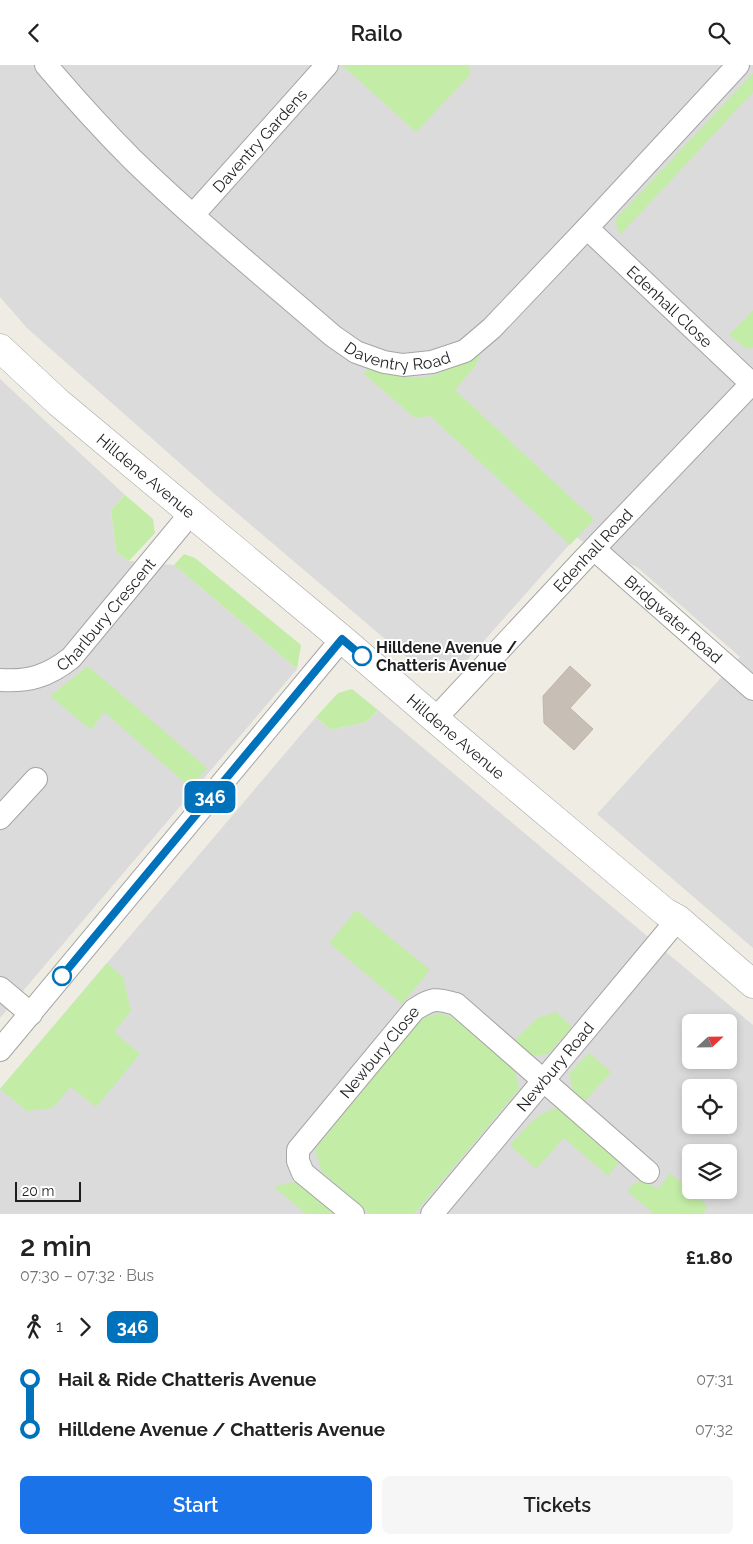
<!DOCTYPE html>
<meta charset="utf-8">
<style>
:root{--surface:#fff;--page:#f6f6f6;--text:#222;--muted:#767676;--accent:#1a73e8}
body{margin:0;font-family:Raleway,sans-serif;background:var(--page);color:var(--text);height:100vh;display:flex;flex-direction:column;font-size:19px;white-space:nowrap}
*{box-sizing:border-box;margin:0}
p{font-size:16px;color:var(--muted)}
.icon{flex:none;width:28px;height:28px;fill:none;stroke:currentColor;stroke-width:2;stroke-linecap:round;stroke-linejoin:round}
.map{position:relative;height:1149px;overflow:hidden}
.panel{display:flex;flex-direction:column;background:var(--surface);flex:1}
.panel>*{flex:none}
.badge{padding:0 10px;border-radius:8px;font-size:18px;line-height:32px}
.needle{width:32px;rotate:68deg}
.controls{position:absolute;left:682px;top:949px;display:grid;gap:10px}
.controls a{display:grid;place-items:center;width:55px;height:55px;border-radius:8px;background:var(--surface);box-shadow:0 2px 8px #0003;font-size:25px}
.scale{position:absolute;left:15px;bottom:12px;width:66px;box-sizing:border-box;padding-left:5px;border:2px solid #1e1e1e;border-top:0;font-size:14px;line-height:18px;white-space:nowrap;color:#1e1e1e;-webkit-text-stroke:4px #fff;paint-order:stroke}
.map>.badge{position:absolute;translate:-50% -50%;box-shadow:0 0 0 2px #fff}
.legs{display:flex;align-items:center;gap:8px;height:55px;padding:0 20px;font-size:16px}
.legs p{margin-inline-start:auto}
.summary{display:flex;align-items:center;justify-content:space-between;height:85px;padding:0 20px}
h1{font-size:28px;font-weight:600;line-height:38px}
.action{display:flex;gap:10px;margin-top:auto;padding:10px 20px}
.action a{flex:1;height:58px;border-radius:8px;background:var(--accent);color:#fff;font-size:20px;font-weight:600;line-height:58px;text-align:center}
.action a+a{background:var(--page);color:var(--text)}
ul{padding:0 20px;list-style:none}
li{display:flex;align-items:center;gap:18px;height:50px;font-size:19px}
li i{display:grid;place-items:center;width:8px;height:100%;margin:0 6px;background:currentColor}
li i::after{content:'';width:12px;height:12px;margin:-6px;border:4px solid;border-radius:50%;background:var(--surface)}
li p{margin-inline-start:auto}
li:first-child i{background:linear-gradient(#0000 50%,currentColor 0)}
li:last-child i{background:linear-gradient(currentColor 50%,#0000 0)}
header{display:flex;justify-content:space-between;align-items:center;height:65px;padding:0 20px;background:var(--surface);font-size:22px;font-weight:600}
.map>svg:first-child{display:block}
</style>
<header><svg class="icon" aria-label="back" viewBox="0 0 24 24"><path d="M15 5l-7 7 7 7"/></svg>Railo<svg class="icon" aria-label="search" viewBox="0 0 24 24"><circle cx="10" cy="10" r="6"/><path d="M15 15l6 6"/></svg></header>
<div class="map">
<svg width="753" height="1149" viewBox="0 0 753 1149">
<rect width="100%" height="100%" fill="#efece3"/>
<!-- residential -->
<g fill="#dcdbdb" fill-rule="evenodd">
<path d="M 0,0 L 753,0 L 753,883 L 597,749 L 740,592 L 637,502 L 594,484 L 576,472 L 467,595 L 411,596 L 217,431 L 27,263 L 0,232 Z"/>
<path d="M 0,314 L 125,430 L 111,445 L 116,487 L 129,496 L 174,500 L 297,604 L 0,953 Z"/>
<path d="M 378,645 L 753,960 L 753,1149 L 0,1149 L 0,1024 L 316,652 L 331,665 L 366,657 ZM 691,958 L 729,958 L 729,995 L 691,995 ZM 691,1022 L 729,1022 L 729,1060 L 691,1060 ZM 691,1088 L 729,1088 L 729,1125 L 691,1125 Z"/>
</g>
<!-- grass -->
<g fill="#c3eda6">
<path d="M 342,0 L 469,0 L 469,11 L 416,67 Z"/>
<path d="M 753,8 L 753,27 L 621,169 L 618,166 L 615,155 Z"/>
<path d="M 753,245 L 753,282 L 747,284 L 729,270 Z"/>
<path d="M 481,289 L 475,301 L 455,325 L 594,454 L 570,480 L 430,351 L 415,353 L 364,309 L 368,302 C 383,306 411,315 426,312 C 444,308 463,297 481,289 Z"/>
<path d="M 125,430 L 153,454 L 155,468 L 129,496 L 116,487 L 111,445 Z"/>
<path d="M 184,489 L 195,493 L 301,580 L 297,604 L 174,500 Z"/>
<path d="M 88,601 L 207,703 L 190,722 L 104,647 L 91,665 L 50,631 Z"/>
<path d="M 352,624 L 378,645 L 366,657 L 331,665 L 316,652 L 338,628 Z"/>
<path d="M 356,845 L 430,905 L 402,939 L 329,878 Z"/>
<path d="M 107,898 L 123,912 L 131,946 L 114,967 L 140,989 L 96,1042 L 71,1022 L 52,1043 L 27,1046 L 0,1024 Z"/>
<path d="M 556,947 L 572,962 L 548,989 L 534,991 L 514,976 L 537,953 Z"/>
<path d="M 439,948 L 452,952 L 515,1005 L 519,1024 L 414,1149 L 370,1149 L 322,1107 L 315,1084 L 420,954 Z"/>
<path d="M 589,988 L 611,1007 L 585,1036 L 573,1026 L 569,1009 Z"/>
<path d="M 558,1043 L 620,1095 L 608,1111 L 564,1073 L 536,1104 L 510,1080 C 526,1063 535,1048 558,1043 Z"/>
<path d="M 670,1108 L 708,1141 L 702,1149 L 654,1149 L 627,1126 L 632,1120 L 642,1115 L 658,1124 Z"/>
<path d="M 301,1115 L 342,1149 L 306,1149 L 274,1122 Z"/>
</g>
<!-- building -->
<path fill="#c7bfb6" stroke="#c2b4a4" d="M 570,601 L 591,620 L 570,643 L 593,664 L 574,685 L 544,658 L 543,631 Z"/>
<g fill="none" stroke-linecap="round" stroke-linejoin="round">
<!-- minor casing -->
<g stroke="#a5a5a5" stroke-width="24">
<g id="minor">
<path id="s1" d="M 46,0 C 74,33 103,65 133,95 C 197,157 266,213 333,271 L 356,287 L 384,297 L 403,300 L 432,297 L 465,286 L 492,263 L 587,163 L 738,0"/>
<path id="s2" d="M 193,150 L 327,0"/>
<path id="s3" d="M 587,163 L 752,319"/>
<path id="s4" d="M 594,484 L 753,624"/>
<path id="s5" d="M 0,615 C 29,617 48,611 71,593 L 191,448"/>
<path id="s6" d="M 435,654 L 585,493 L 753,317"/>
<path d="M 0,753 L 36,714"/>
<path d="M 0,923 L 31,949"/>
<path d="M 0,985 L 342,574"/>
<path id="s7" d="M 353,1149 L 303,1108 L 298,1096 L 298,1085 L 414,945 C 432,933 435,933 456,939 L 648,1107"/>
<path id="s8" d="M 432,1149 L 678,854"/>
</g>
</g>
<!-- tertiary casing -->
<g stroke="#a5a5a5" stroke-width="29">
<g id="tertiary">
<path id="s9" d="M 0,283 L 59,338 L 342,574 L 435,654 L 665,847 L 678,854 L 753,919"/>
</g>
</g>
<!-- minor -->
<use href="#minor" stroke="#fff" stroke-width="22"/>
<!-- tertiary -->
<use href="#tertiary" stroke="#fff" stroke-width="28"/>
</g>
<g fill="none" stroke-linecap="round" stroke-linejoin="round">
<!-- line-1 casing -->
<g stroke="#fff" stroke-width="11">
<path id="line-1" d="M 62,911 L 342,574 L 362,591"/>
</g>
<!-- line-1 -->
<use href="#line-1" stroke="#0072bc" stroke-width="8"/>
</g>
<!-- markers -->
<g fill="#fff" stroke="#0072bc" stroke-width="2.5">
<circle cx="362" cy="591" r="9"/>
<circle cx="62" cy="911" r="9"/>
</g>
<g text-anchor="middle" stroke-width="4" stroke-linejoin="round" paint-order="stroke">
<!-- street labels -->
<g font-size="16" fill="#1e1e1e" stroke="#fff">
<text dy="6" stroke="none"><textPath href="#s2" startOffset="100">Daventry Gardens</textPath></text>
<text dy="6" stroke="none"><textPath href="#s3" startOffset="114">Edenhall Close</textPath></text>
<text dy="6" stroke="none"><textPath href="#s1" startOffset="466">Daventry Road</textPath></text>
<text dy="6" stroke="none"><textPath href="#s9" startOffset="194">Hilldene Avenue</textPath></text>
<text dy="6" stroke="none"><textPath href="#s6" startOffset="231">Edenhall Road</textPath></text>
<text dy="6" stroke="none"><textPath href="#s5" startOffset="132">Charlbury Crescent</textPath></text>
<text dy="6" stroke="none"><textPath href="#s4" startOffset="106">Bridgwater Road</textPath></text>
<text dy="6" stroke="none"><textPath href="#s9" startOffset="599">Hilldene Avenue</textPath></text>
<text dy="6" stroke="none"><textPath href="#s7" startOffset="216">Newbury Close</textPath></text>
<text dy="6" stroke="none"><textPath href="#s8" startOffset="192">Newbury Road</textPath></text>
</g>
<!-- stop labels -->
<g font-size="16" font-weight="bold" fill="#1e1e1e" stroke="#fff" text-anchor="start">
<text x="376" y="588">Hilldene Avenue /<tspan x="376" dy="18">Chatteris Avenue</tspan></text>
</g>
</g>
</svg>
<div class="controls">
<a><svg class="needle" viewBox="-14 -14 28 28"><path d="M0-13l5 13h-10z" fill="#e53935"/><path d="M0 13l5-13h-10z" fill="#767676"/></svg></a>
<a><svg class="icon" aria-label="locate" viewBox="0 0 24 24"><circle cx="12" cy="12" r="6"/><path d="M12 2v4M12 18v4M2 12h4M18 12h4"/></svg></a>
<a><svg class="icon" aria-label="layers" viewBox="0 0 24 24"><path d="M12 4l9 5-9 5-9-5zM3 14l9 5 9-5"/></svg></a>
</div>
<div class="scale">20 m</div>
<b class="badge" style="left:210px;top:732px;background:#0072bc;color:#fff">346</b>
</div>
<section class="panel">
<div class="summary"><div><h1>2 min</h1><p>07:30 – 07:32 · Bus</p></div><b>£1.80</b></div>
<div class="legs"><svg class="icon" aria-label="walk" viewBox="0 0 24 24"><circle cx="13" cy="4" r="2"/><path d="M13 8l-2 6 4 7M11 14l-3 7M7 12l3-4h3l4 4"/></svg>1<svg class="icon" aria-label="forward" viewBox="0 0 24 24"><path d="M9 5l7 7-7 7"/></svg><b class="badge" style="background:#0072bc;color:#fff">346</b></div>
<ul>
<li><i style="color:#0072bc"></i><b>Hail &amp; Ride Chatteris Avenue</b><p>07:31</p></li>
<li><i style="color:#0072bc"></i><b>Hilldene Avenue / Chatteris Avenue</b><p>07:32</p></li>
</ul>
<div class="action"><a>Start</a><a>Tickets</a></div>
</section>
